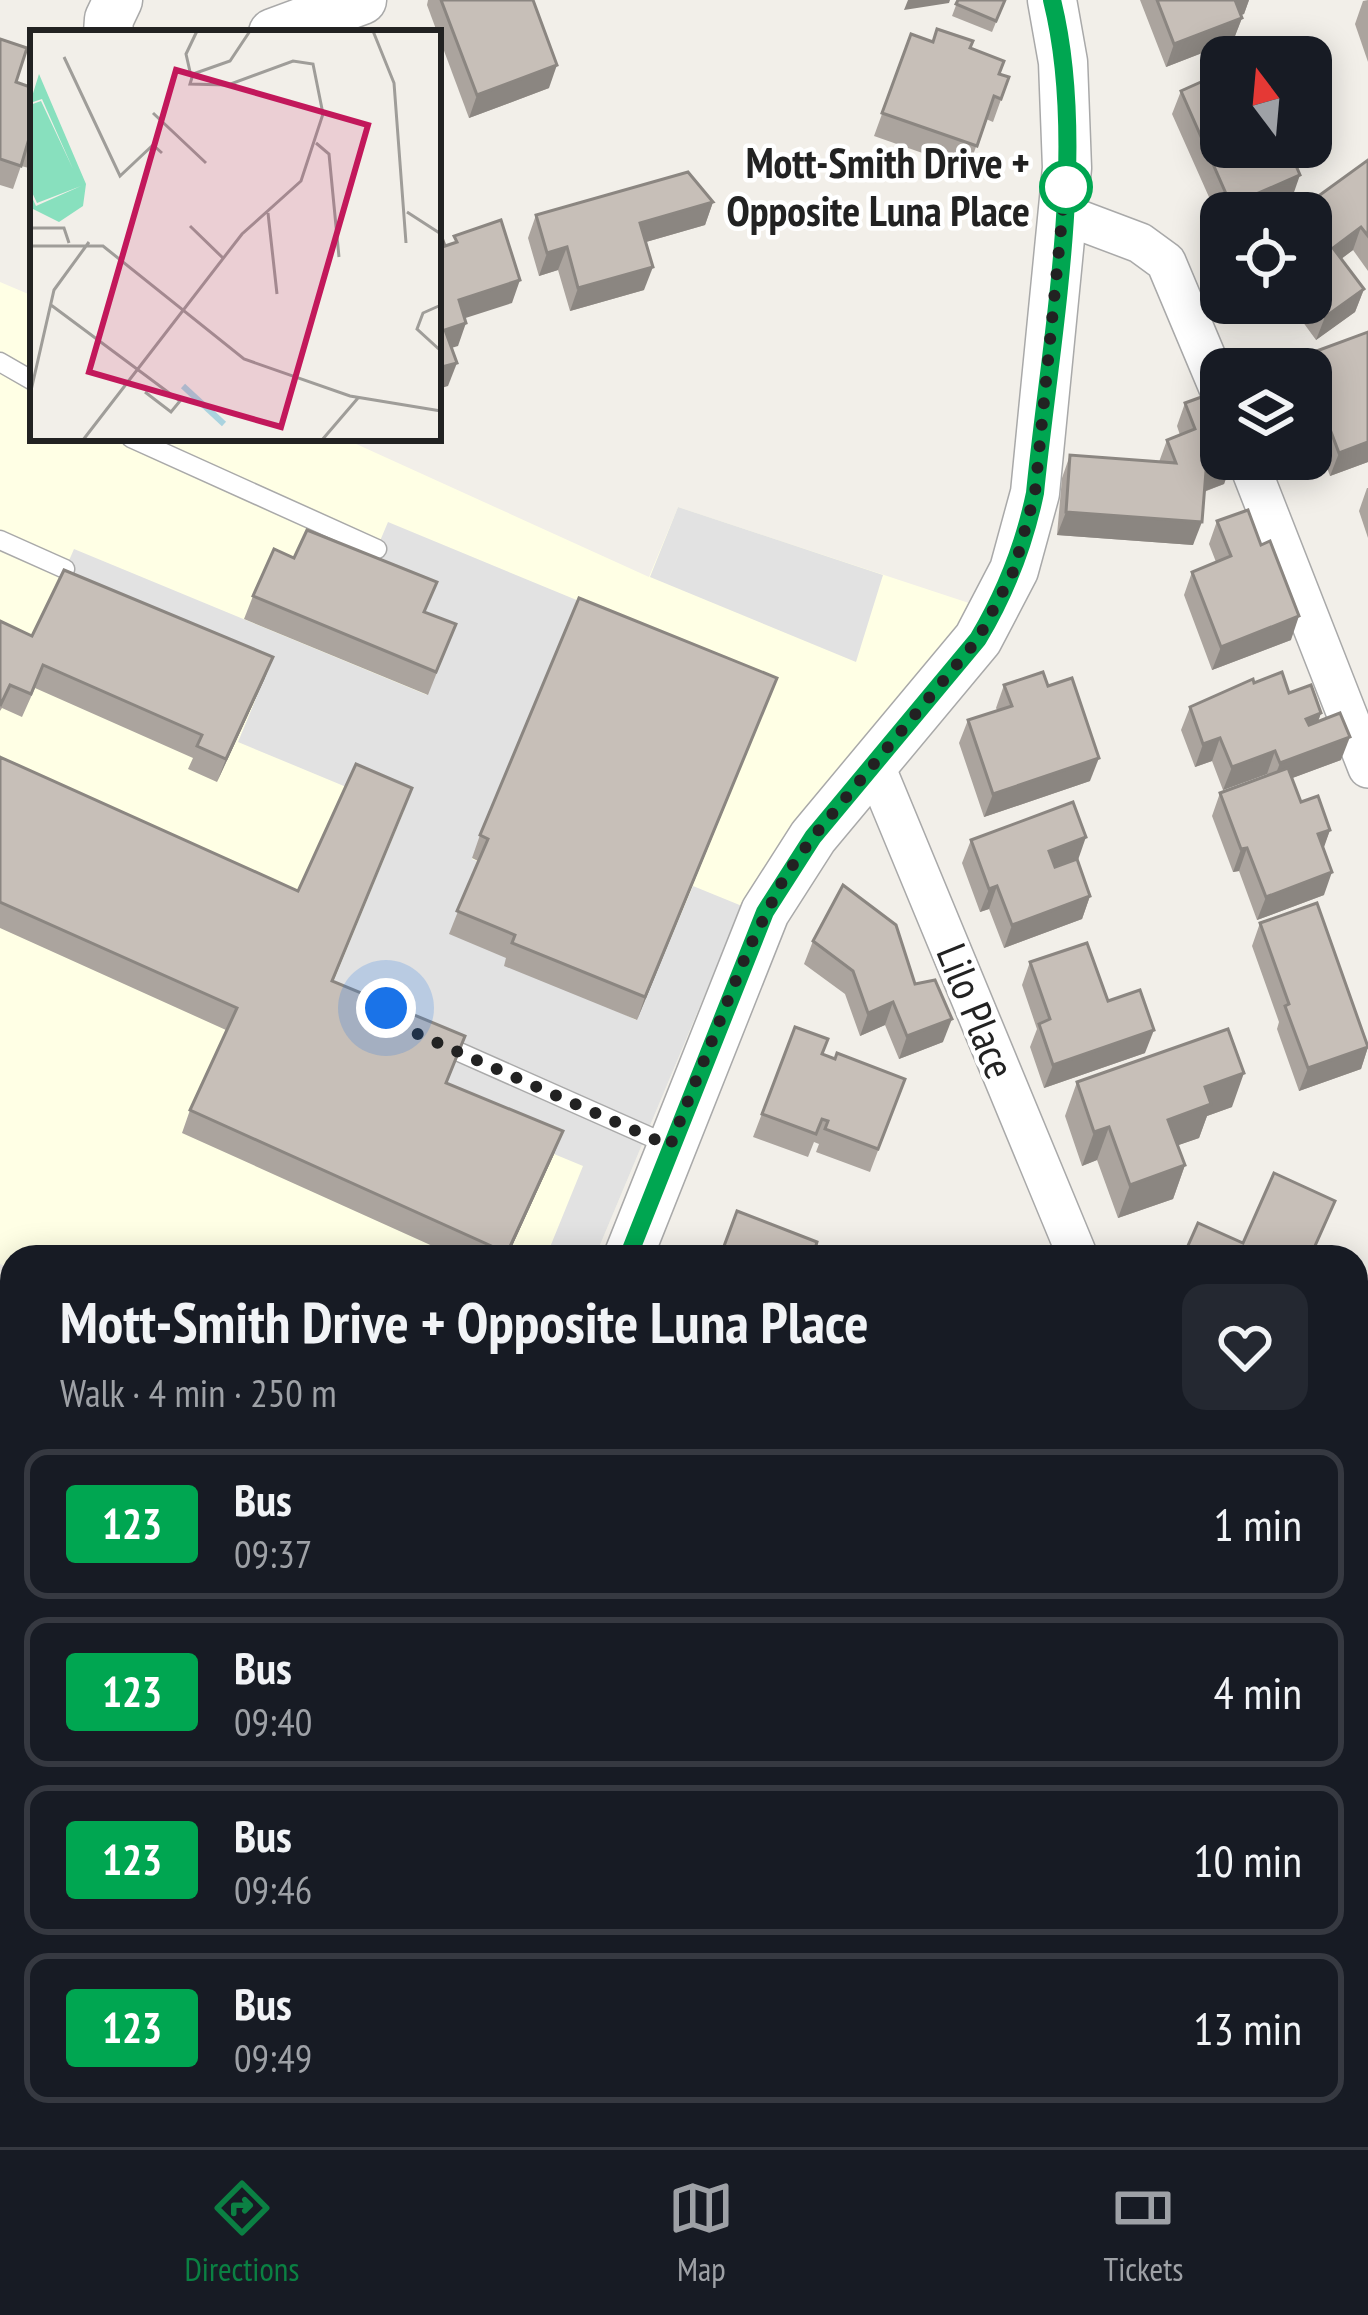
<!DOCTYPE html>
<meta charset="utf-8">
<style>
:root{--surface:#171b24;--page:#242831;--text:#f1f3f6;--muted:#9ea1a6;--line:#363941;--accent:#0b8043}
body{margin:0;font-family:"PT Sans Narrow",sans-serif;background:var(--page);color:var(--text);height:100vh;display:flex;flex-direction:column;font-size:45px;white-space:nowrap}
*{box-sizing:border-box;margin:0}
p{font-size:39px;color:var(--muted)}
.icon{flex:none;width:66px;height:66px;fill:none;stroke:currentColor;stroke-width:2;stroke-linecap:round;stroke-linejoin:round}
.map{position:relative;flex:1;overflow:hidden}
.panel{position:absolute;left:0px;top:1245px;width:1368px;height:903px;display:flex;flex-direction:column;background:var(--surface);border-radius:36px 36px 0 0;box-shadow:0 6px 30px #0003}
.panel>*{flex:none}
.badge{padding:0 24px;border-radius:9px;font-size:42px;line-height:78px}
.needle{width:78px;rotate:344deg}
.tools{position:absolute;left:1200px;top:36px;display:grid;gap:24px}
.tools a{display:grid;place-items:center;width:132px;height:132px;border-radius:24px;background:var(--surface);box-shadow:0 6px 30px #0003;font-size:60px}
.you{position:absolute;width:60px;height:60px;margin:-30px;border:9px solid #fff;border-radius:50%;background:#1a73e8;box-shadow:0 0 0 18px #1a73e833}
.map>.badge{position:absolute;translate:-50% -50%;box-shadow:0 0 0 6px #fff}
.round{display:grid;place-items:center;flex:none;width:126px;height:126px;border-radius:24px;background:var(--page)}
.overview{display:flex;align-items:center;justify-content:space-between;height:204px;padding:0 60px}
h1{font-size:57px;font-weight:800;line-height:90px}
ul{padding:0;list-style:none}
li{display:flex;align-items:center;gap:36px;height:150px;margin:0 24px 18px;padding:0 36px;border:6px solid var(--line);border-radius:24px}
li div{flex:1}
li b{display:block;font-size:45px}
li em{font-style:normal}
li .badge{min-width:132px;font-weight:700;text-align:center}
.tabs{display:flex;justify-content:space-around;align-items:center;height:168px;border-top:3px solid var(--line);background:var(--surface);font-size:33px;color:var(--muted)}
.tabs a{display:grid;justify-items:center;gap:6px}
.tabs .active{color:var(--accent)}
.map>svg:first-child{display:block}
</style>
<div class="map">
<svg width="1368" height="2147" viewBox="0 0 1368 2147">
<rect width="100%" height="100%" fill="#f2efe9"/>
<!-- education -->
<path fill="#ffffe5" d="M 0,282 L 33,296 L 33,438 L 343,438 L 649,577 L 678,507 L 975,605 L 742,906 L 595,1257 L 12,1257 L 12,1269 L 0,1264 Z"/>
<!-- parking -->
<g fill="#e2e2e2">
<path d="M 678,507 L 883,575 L 856,662 L 650,577 Z"/>
<path d="M 388,522 L 579,601 L 472,859 L 479,862 L 507,958 L 636,1020 L 693,886 L 742,906 L 595,1257 L 546,1257 L 583,1166 L 438,1106 L 324,1004 L 404,811 L 238,742 L 264,679 L 55,593 L 74,549 L 427,695 L 364,579 Z"/>
</g>
<g fill="none" stroke-linecap="round" stroke-linejoin="round">
<!-- service casing -->
<g stroke="#a9a9a9" stroke-width="21">
<g id="service">
<path d="M 0,362 L 33,381"/>
<path d="M 131,438 L 377,549"/>
<path d="M 0,540 L 65,569"/>
<path d="M 439,1043 L 671,1146"/>
</g>
</g>
<!-- minor casing -->
<g stroke="#a9a9a9" stroke-width="42">
<g id="minor">
<path d="M 1063,214 L 1140,243 L 1166,262 L 1221,393"/>
<path d="M 1247,459 L 1368,768"/>
<path d="M 874,764 L 1078,1257"/>
<path d="M 0,1912 L 12,1917"/>
</g>
</g>
<!-- tertiary casing -->
<g stroke="#a9a9a9" stroke-width="51">
<g id="tertiary">
<path d="M 108,33 L 109,19 L 118,0"/>
<path d="M 273,33 L 362,0"/>
<path d="M 628,1257 L 765,912 L 813,837 L 978,639 L 1014,570 L 1035,493 L 1067,168 L 1063,62 L 1052,0"/>
<path d="M 0,1342 L 12,1347"/>
<path d="M 1356,1793 L 1368,1794"/>
<path d="M 262,2147 L 266,2136"/>
</g>
</g>
<!-- service -->
<use href="#service" stroke="#fff" stroke-width="18"/>
<!-- minor -->
<use href="#minor" stroke="#fff" stroke-width="39"/>
<!-- tertiary -->
<use href="#tertiary" stroke="#fff" stroke-width="48"/>
</g>
<!-- wall -->
<g fill="#aba49e">
<path d="M 428,0 L 533,0 L 549,88 L 469,118 L 427,5 Z"/>
<path d="M 958,0 L 1005,0 L 992,32 L 952,16 Z"/>
<path d="M 1140,0 L 1249,0 L 1244,14 L 1241,15 L 1242,18 L 1233,41 L 1166,67 Z"/>
<path d="M 1368,0 L 1368,62 L 1355,24 L 1363,1 Z"/>
<path d="M 911,34 L 933,42 L 970,48 L 999,74 L 1009,77 L 993,122 L 986,119 L 968,169 L 874,136 Z"/>
<path d="M 0,39 L 16,82 L 33,88 L 33,169 L 21,166 L 13,189 L 0,185 Z"/>
<path d="M 1181,91 L 1292,198 L 1257,213 L 1221,213 L 1221,224 L 1172,114 Z"/>
<path d="M 1368,160 L 1368,271 L 1353,250 L 1341,259 L 1364,289 L 1355,312 L 1316,340 L 1289,303 L 1311,303 L 1311,213 Z"/>
<path d="M 713,202 L 705,225 L 646,242 L 644,290 L 570,311 L 558,270 L 539,276 L 528,238 L 536,215 Z"/>
<path d="M 1368,332 L 1368,462 L 1330,476 L 1311,423 L 1311,406 L 1314,398 L 1311,389 L 1311,369 L 1308,369 L 1314,352 Z"/>
<path d="M 1185,403 L 1232,461 L 1224,484 L 1204,492 L 1193,545 L 1057,535 L 1062,478 L 1070,455 L 1159,462 L 1167,440 L 1180,435 L 1177,426 Z"/>
<path d="M 1367,488 L 1368,488 L 1368,538 L 1359,511 Z"/>
<path d="M 1217,521 L 1291,640 L 1212,670 L 1184,595 L 1192,572 L 1216,562 L 1209,544 Z"/>
<path d="M 253,596 L 425,612 L 447,647 L 428,695 L 244,619 Z"/>
<path d="M 0,621 L 32,636 L 273,657 L 264,680 L 217,782 L 188,769 L 193,758 L 35,688 L 22,717 L 2,708 L 0,711 Z"/>
<path d="M 1254,683 L 1289,693 L 1321,713 L 1318,721 L 1341,760 L 1292,778 L 1301,802 L 1330,830 L 1323,848 L 1324,895 L 1257,920 L 1239,871 L 1233,872 L 1212,816 L 1220,793 L 1267,776 L 1267,774 L 1223,790 L 1212,761 L 1195,767 L 1181,730 L 1190,707 Z"/>
<path d="M 1004,685 L 1048,686 L 1090,781 L 984,817 L 959,743 L 968,720 L 997,710 L 996,708 Z"/>
<path d="M 768,701 L 637,1020 L 504,966 L 506,958 L 449,934 L 478,861 L 472,858 L 480,835 Z"/>
<path d="M 0,757 L 298,891 L 412,788 L 333,982 L 465,1036 L 447,1083 L 554,1154 L 507,1257 L 457,1257 L 182,1133 L 190,1110 L 226,1030 L 0,928 Z"/>
<path d="M 971,840 L 1077,860 L 1090,896 L 1082,919 L 1004,948 L 989,909 L 980,912 L 962,863 Z"/>
<path d="M 1260,923 L 1368,1047 L 1361,1069 L 1299,1091 L 1277,1029 L 1279,1022 L 1252,946 Z"/>
<path d="M 813,941 L 915,984 L 943,1042 L 899,1059 L 885,1025 L 860,1036 L 845,994 L 804,964 Z"/>
<path d="M 1030,962 L 1108,1001 L 1145,1053 L 1044,1088 L 1030,1047 L 1037,1029 L 1022,985 Z"/>
<path d="M 795,1027 L 822,1054 L 905,1079 L 870,1172 L 816,1152 L 819,1144 L 814,1142 L 808,1157 L 753,1137 Z"/>
<path d="M 1077,1082 L 1232,1107 L 1207,1116 L 1199,1138 L 1178,1145 L 1185,1165 L 1173,1199 L 1118,1218 L 1097,1160 L 1082,1166 L 1065,1116 Z"/>
<path d="M 12,1395 L 12,1488 L 0,1483 Z"/>
<path d="M 360,2136 L 960,2147 L 356,2147 Z"/>
</g>
<!-- shaded-wall -->
<g fill="#8b8681">
<path d="M 908,0 L 950,0 L 949,3 L 904,10 Z"/>
<path d="M 1233,0 L 1249,0 L 1244,14 L 1225,20 Z"/>
<path d="M 1242,18 L 1233,41 L 1166,67 L 1174,44 Z"/>
<path d="M 557,65 L 549,88 L 469,118 L 477,95 Z"/>
<path d="M 1300,175 L 1292,198 L 1257,213 L 1228,213 L 1231,205 Z"/>
<path d="M 713,202 L 705,225 L 632,246 L 640,223 Z"/>
<path d="M 1361,227 L 1353,250 L 1325,271 L 1333,248 Z"/>
<path d="M 567,247 L 558,270 L 539,276 L 547,253 Z"/>
<path d="M 653,267 L 644,290 L 570,311 L 578,288 Z"/>
<path d="M 520,280 L 512,303 L 450,323 L 459,300 Z"/>
<path d="M 1364,289 L 1355,312 L 1316,340 L 1325,317 Z"/>
<path d="M 466,323 L 458,346 L 438,352 L 445,330 Z"/>
<path d="M 457,363 L 448,386 L 438,389 L 438,368 Z"/>
<path d="M 1368,442 L 1368,462 L 1330,476 L 1339,453 Z"/>
<path d="M 1232,461 L 1224,484 L 1197,494 L 1206,471 Z"/>
<path d="M 1066,512 L 1202,522 L 1193,545 L 1057,535 Z"/>
<path d="M 1299,616 L 1291,640 L 1212,670 L 1221,647 Z"/>
<path d="M 273,657 L 264,680 L 217,782 L 226,759 Z"/>
<path d="M 777,678 L 768,701 L 637,1020 L 645,997 Z"/>
<path d="M 1321,713 L 1313,736 L 1306,719 Z"/>
<path d="M 1350,737 L 1341,760 L 1271,786 L 1280,763 Z"/>
<path d="M 1220,738 L 1212,761 L 1195,767 L 1203,744 Z"/>
<path d="M 1275,751 L 1267,774 L 1223,790 L 1232,767 Z"/>
<path d="M 1099,758 L 1090,781 L 984,817 L 993,794 Z"/>
<path d="M 1330,830 L 1322,853 L 1318,834 Z"/>
<path d="M 1086,837 L 1078,860 L 1041,874 L 1049,851 Z"/>
<path d="M 1247,848 L 1239,871 L 1233,872 L 1241,849 Z"/>
<path d="M 1332,872 L 1324,895 L 1257,920 L 1266,897 Z"/>
<path d="M 997,886 L 989,909 L 980,912 L 989,889 Z"/>
<path d="M 1090,896 L 1082,919 L 1004,948 L 1012,925 Z"/>
<path d="M 893,1002 L 885,1025 L 860,1036 L 868,1013 Z"/>
<path d="M 952,1019 L 943,1042 L 899,1059 L 907,1036 Z"/>
<path d="M 1154,1030 L 1145,1053 L 1044,1088 L 1053,1065 Z"/>
<path d="M 1368,1047 L 1361,1069 L 1299,1091 L 1308,1068 Z"/>
<path d="M 1244,1073 L 1232,1107 L 1207,1116 L 1199,1138 L 1156,1153 L 1168,1120 L 1205,1087 Z"/>
<path d="M 1109,1127 L 1097,1160 L 1082,1166 L 1094,1132 Z"/>
<path d="M 563,1131 L 554,1154 L 507,1257 L 505,1257 Z"/>
<path d="M 1185,1165 L 1173,1199 L 1118,1218 L 1130,1185 Z"/>
<path d="M 1356,1407 L 1368,1408 L 1368,1433 L 1356,1431 Z"/>
</g>
<!-- building -->
<g fill="#c7bfb8" stroke="#8b8681" stroke-width="3">
<path d="M 441,0 L 533,0 L 557,65 L 477,95 Z"/>
<path d="M 958,0 L 1005,0 L 996,21 L 956,4 Z"/>
<path d="M 1157,0 L 1235,0 L 1242,18 L 1174,44 Z"/>
<path d="M 937,29 L 973,41 L 970,48 L 1004,61 L 999,74 L 1009,77 L 1001,99 L 994,96 L 977,146 L 882,113 L 911,34 L 933,42 Z"/>
<path d="M 0,39 L 27,48 L 16,82 L 33,88 L 33,144 L 28,142 L 21,166 L 0,159 Z"/>
<path d="M 1221,73 L 1221,147 L 1288,147 L 1300,175 L 1231,205 L 1181,91 Z"/>
<path d="M 1368,160 L 1368,236 L 1361,227 L 1333,248 L 1364,289 L 1325,317 L 1311,298 L 1311,213 L 1295,213 Z"/>
<path d="M 688,172 L 713,202 L 640,223 L 653,267 L 578,288 L 567,247 L 547,253 L 536,215 Z"/>
<path d="M 501,220 L 520,280 L 459,300 L 466,323 L 445,330 L 457,363 L 438,368 L 438,229 L 439,229 L 445,246 L 457,242 L 454,236 Z"/>
<path d="M 1368,332 L 1368,442 L 1339,453 L 1316,392 L 1327,388 L 1314,352 Z"/>
<path d="M 1207,395 L 1221,432 L 1221,459 L 1231,459 L 1232,461 L 1206,471 L 1202,522 L 1066,512 L 1070,455 L 1176,463 L 1167,440 L 1195,429 L 1185,403 Z"/>
<path d="M 1248,510 L 1261,545 L 1270,541 L 1299,616 L 1221,647 L 1192,572 L 1231,556 L 1217,521 Z"/>
<path d="M 307,530 L 437,582 L 424,612 L 456,624 L 436,672 L 253,596 L 274,549 L 294,558 Z"/>
<path d="M 64,570 L 273,657 L 226,759 L 197,746 L 202,735 L 43,665 L 31,694 L 10,685 L 0,706 L 0,621 L 32,636 Z"/>
<path d="M 579,598 L 777,678 L 645,997 L 512,943 L 515,935 L 457,911 L 488,839 L 480,835 Z"/>
<path d="M 1043,672 L 1048,686 L 1072,678 L 1099,758 L 993,794 L 968,720 L 1012,706 L 1004,685 Z"/>
<path d="M 1282,672 L 1289,693 L 1311,685 L 1321,713 L 1306,719 L 1309,725 L 1340,713 L 1350,737 L 1280,763 L 1275,751 L 1232,767 L 1220,738 L 1203,744 L 1190,707 L 1253,679 L 1254,683 Z"/>
<path d="M 0,757 L 298,891 L 356,764 L 412,788 L 332,981 L 465,1036 L 446,1083 L 563,1131 L 507,1253 L 190,1110 L 237,1008 L 0,902 Z"/>
<path d="M 1288,768 L 1301,802 L 1318,796 L 1330,830 L 1318,834 L 1332,872 L 1266,897 L 1247,848 L 1241,849 L 1220,793 Z"/>
<path d="M 1073,802 L 1086,837 L 1049,851 L 1055,867 L 1077,859 L 1090,896 L 1012,925 L 997,886 L 989,889 L 971,840 Z"/>
<path d="M 843,885 L 896,925 L 915,984 L 935,980 L 952,1019 L 907,1036 L 893,1002 L 868,1013 L 853,971 L 813,941 Z"/>
<path d="M 1317,903 L 1368,1047 L 1308,1068 L 1285,1006 L 1289,1004 L 1260,923 Z"/>
<path d="M 1087,943 L 1108,1001 L 1140,990 L 1154,1030 L 1053,1065 L 1039,1024 L 1050,1019 L 1030,962 Z"/>
<path d="M 795,1027 L 828,1039 L 822,1054 L 835,1059 L 837,1053 L 905,1079 L 878,1149 L 825,1129 L 828,1121 L 822,1119 L 816,1134 L 762,1114 Z"/>
<path d="M 1228,1029 L 1244,1073 L 1205,1087 L 1211,1104 L 1168,1120 L 1185,1165 L 1130,1185 L 1109,1127 L 1094,1132 L 1077,1082 Z"/>
<path d="M 1274,1173 L 1335,1201 L 1310,1257 L 1183,1257 L 1198,1223 L 1243,1243 Z"/>
<path d="M 737,1211 L 817,1242 L 815,1249 L 837,1257 L 720,1257 Z"/>
<path d="M 963,1251 L 965,1257 L 949,1257 Z"/>
<path d="M 1356,1315 L 1368,1316 L 1368,1408 L 1356,1407 Z"/>
<path d="M 0,1390 L 12,1395 L 12,1462 L 8,1460 L 0,1483 Z"/>
<path d="M 1356,1511 L 1368,1516 L 1368,1534 L 1356,1560 Z"/>
<path d="M 360,2136 L 931,2136 L 960,2147 L 382,2147 Z"/>
</g>
<g fill="none" stroke-linecap="round" stroke-linejoin="round">
<!-- line casing -->
<g stroke="#fff" stroke-width="27">
<path id="line" d="M 628,1257 L 765,912 L 813,837 L 978,639 C 1006,592 1024,546 1035,493 C 1050,341 1089,148 1052,0"/>
</g>
<!-- line -->
<use href="#line" stroke="#00a651" stroke-width="18"/>
<!-- walk -->
<path stroke="#222" stroke-width="12" stroke-dasharray="0 21.6" d="M 386,1008 L 395,1024 L 670,1146 L 748,950 L 785,876 L 813,837 L 978,639 L 1014,570 L 1035,493 L 1067,168 L 1066,187"/>
</g>
<!-- markers -->
<circle fill="#fff" stroke="#00a651" stroke-width="6" cx="1066" cy="187" r="24"/>
<g text-anchor="middle" stroke-width="9" stroke-linejoin="round" paint-order="stroke">
<!-- stop labels -->
<g font-size="42" font-weight="bold" fill="#222" stroke="#fff" text-anchor="end">
<text x="1030" y="178">Mott-Smith Drive +<tspan x="1030" dy="48">Opposite Luna Place</tspan></text>
</g>
<!-- street labels -->
<g font-size="42" fill="#222" stroke="#fff">
<text transform="translate(976 1011) rotate(68)" y="15">Lilo Place</text>
</g>
</g>
<!-- overview -->
<g transform="translate(30 30)">
<rect width="411" height="411" fill="#f2efe9"/>
<path d="M 9,44 L 56,154 L 53,176 L 29,192 L 1,178 L 0,163 L 6,176 L 51,156 L 7,173 L 0,158 L 0,75 L 11,71 L 43,139 L 12,69 L 0,73 Z" fill="#88e0be"/>
<path fill="none" stroke="#aad3df" stroke-width="6" d="M 153,356 L 194,394"/>
<path fill="none" stroke="#9f9d99" stroke-width="3" d="M 343,1 L 364,53 L 376,213M 34,27 L 90,146 L 123,115 L 132,123M 161,46 L 156,24 L 167,1M 123,83 L 176,133M 286,113 L 299,124 L 309,227M 377,182 L 411,204M 238,183 L 247,264M 160,196 L 194,229M 0,198 L 34,198 L 39,213M 0,216 L 73,216 L 214,329 L 320,366 L 411,381M 21,275 L 150,371 L 141,382 L 115,362M 411,275 L 393,283 L 387,299 L 411,321M 0,365 L 24,260 L 59,212M 53,410 L 212,204 L 271,151 L 293,84 L 283,34 L 263,31 L 198,55 L 160,54 L 163,44 L 200,31 L 220,1M 292,410 L 328,368"/>
<path fill="#c2185b" fill-opacity="0.15" stroke="#c2185b" stroke-width="6" d="M 146,40 L 338,95 L 251,397 L 59,342 Z"/>
<rect width="411" height="411" fill="none" stroke="#222" stroke-width="6"/>
</g>
</svg>
<div class="tools">
<a><svg class="needle" viewBox="-14 -14 28 28"><path d="M0-13l5 13h-10z" fill="#e53935"/><path d="M0 13l5-13h-10z" fill="#9ea1a6"/></svg></a>
<a><svg class="icon" aria-label="locate" viewBox="0 0 24 24"><circle cx="12" cy="12" r="6"/><path d="M12 2v4M12 18v4M2 12h4M18 12h4"/></svg></a>
<a><svg class="icon" aria-label="layers" viewBox="0 0 24 24"><path d="M12 4l9 5-9 5-9-5zM3 14l9 5 9-5"/></svg></a>
</div>
<div class="you" style="left:386px;top:1008px"></div>
<section class="panel">
<div class="overview"><div><h1>Mott-Smith Drive + Opposite Luna Place</h1><p>Walk · 4 min · 250 m</p></div><a class="round"><svg class="icon" aria-label="heart" viewBox="0 0 24 24"><path d="M12 20l-8-8c-3-5 5-10 8-4 3-6 11-1 8 4z"/></svg></a></div>
<ul>
<li><span class="badge" style="background:#00a651;color:#fff">123</span><div><b>Bus</b><p>09:37</p></div><em>1 min</em></li>
<li><span class="badge" style="background:#00a651;color:#fff">123</span><div><b>Bus</b><p>09:40</p></div><em>4 min</em></li>
<li><span class="badge" style="background:#00a651;color:#fff">123</span><div><b>Bus</b><p>09:46</p></div><em>10 min</em></li>
<li><span class="badge" style="background:#00a651;color:#fff">123</span><div><b>Bus</b><p>09:49</p></div><em>13 min</em></li>
</ul>
</section>
</div>
<nav class="tabs">
<a class="active"><svg class="icon" aria-label="directions" viewBox="0 0 24 24"><path d="M12 3l9 9-9 9-9-9zM9 14v-3h6M13 9l2 2-2 2"/></svg>Directions</a>
<a><svg class="icon" aria-label="map" viewBox="0 0 24 24"><path d="M3 6l6-2 6 2 6-2v14l-6 2-6-2-6 2zM9 4v14M15 6v14"/></svg>Map</a>
<a><svg class="icon" aria-label="tickets" viewBox="0 0 24 24"><path d="M3 7h18v10H3zM15 7v10"/></svg>Tickets</a>
</nav>
